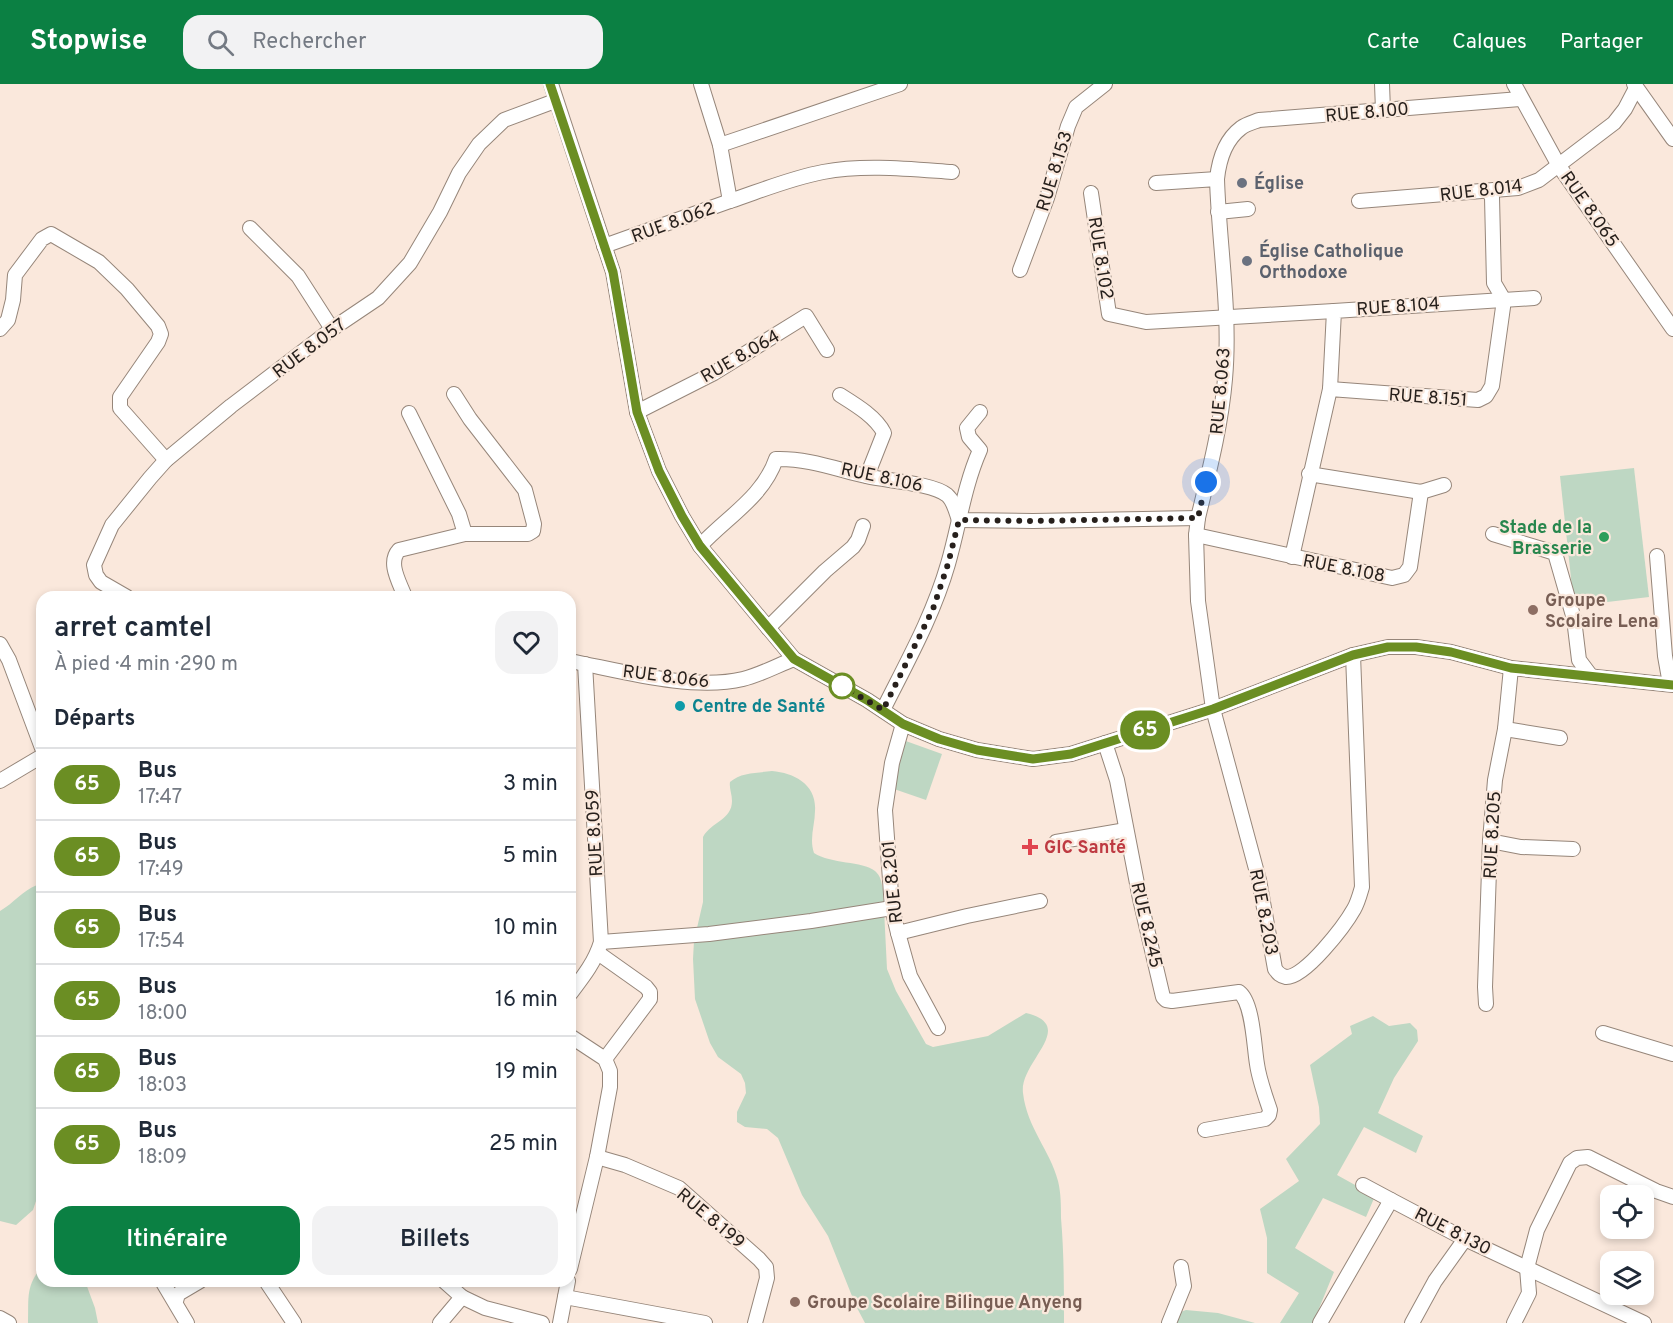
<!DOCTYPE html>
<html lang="fr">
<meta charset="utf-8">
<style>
:root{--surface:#fff;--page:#f2f2f3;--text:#1f2937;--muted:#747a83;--line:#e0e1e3;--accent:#0b8043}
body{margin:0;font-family:Overpass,sans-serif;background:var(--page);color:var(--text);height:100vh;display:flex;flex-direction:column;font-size:22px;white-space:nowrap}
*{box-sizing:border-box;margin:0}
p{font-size:20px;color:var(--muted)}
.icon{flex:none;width:33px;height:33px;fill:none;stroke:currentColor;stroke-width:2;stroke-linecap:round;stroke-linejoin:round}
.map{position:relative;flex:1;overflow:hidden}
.side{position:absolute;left:36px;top:507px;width:540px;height:696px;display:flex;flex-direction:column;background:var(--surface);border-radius:18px;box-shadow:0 3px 9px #0003}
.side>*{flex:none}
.badge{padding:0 12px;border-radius:20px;font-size:21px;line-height:39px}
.tools{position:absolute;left:1600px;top:1101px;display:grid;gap:12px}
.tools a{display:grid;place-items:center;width:54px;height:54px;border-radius:12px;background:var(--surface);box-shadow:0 3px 9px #0003;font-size:30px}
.you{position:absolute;width:30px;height:30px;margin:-15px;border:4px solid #fff;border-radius:50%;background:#1a73e8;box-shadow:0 0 0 9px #1a73e833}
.map>.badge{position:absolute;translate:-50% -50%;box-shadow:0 0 0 3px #fff}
h2{padding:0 18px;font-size:22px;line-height:54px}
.round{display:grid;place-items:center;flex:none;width:63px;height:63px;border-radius:18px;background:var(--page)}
.summary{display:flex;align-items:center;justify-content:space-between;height:102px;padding:0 18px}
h1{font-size:28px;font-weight:600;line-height:45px}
.cta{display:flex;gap:12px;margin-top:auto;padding:12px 18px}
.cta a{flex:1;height:69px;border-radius:18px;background:var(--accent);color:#fff;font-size:24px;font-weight:600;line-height:69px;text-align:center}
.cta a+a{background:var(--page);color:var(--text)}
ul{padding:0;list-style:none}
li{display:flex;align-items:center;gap:18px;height:72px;padding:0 18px;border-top:2px solid var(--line)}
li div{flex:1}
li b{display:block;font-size:22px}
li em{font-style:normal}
li .badge{min-width:66px;font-weight:700;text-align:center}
header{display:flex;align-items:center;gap:36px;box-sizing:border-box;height:84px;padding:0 30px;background:var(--accent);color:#fff}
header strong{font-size:28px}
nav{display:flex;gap:33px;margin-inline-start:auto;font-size:21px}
.search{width:420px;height:54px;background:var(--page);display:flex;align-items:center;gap:15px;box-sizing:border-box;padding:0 21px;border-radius:18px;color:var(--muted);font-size:22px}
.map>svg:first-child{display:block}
</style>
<header>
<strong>Stopwise</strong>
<div class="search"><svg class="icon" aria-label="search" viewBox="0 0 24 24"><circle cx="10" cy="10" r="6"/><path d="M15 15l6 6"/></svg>Rechercher</div>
<nav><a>Carte</a><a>Calques</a><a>Partager</a></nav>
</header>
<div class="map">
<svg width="1673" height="1239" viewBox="0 0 1673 1239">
<rect width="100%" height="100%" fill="#fae8dc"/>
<!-- green -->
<g fill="#bed7c3">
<path d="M 1634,384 L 1649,513 L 1574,522 L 1560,392 Z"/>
<path d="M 903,656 L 942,670 L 926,716 L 894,705 Z"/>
<path d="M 772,687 C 795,689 817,701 815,727 C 815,741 809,754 814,769 C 831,780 862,777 875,787 C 881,792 881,798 883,805 L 887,885 L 896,907 L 926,960 L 933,963 L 988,952 L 1026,929 C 1079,942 1019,978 1023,1009 C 1027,1044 1050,1066 1058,1097 C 1061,1109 1061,1122 1061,1134 C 1064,1169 1064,1204 1064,1239 L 865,1239 L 856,1222 L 828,1152 L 802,1111 L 778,1054 L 767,1045 L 745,1043 L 737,1038 L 737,1028 L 746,1009 L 745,999 L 741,990 L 718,973 L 710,959 L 695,915 L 693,875 L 694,857 L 703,818 L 703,753 C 711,738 732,736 732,717 C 732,710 729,704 730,698 C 741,688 758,689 772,687 Z"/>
<path d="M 37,801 L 42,801 L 42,1036 L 38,1040 L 40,1105 L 33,1126 L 16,1141 L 0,1137 L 0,827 C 14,819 22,807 37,801 Z"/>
<path d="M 1373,932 L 1389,942 L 1410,939 L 1417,946 L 1418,957 L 1394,994 L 1378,1029 L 1423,1052 L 1416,1069 L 1364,1043 L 1337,1091 L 1375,1112 L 1366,1133 L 1323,1114 L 1295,1164 L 1334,1188 L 1313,1239 L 1280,1239 L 1299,1209 L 1267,1189 L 1267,1154 L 1260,1125 L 1299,1097 L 1286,1075 L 1320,1040 L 1319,1023 L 1310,981 L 1352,950 L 1350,942 Z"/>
<path d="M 42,1183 L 42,1197 L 85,1197 L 95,1224 L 98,1239 L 28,1239 C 29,1215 25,1202 42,1183 Z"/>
<path d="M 1186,1226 L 1218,1229 L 1255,1239 L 1172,1239 L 1175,1230 Z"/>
</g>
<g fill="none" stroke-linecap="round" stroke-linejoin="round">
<!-- street casing -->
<g stroke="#96867a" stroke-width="16">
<g id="street">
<path d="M 551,0 L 613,188 L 637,328 L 659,387 L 682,432 L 700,462 L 794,575 L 867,616 L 903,640 L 939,655 L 977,666 L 1033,675 L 1071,670 L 1213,625 L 1353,571 L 1388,563 L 1416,563 L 1451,568 L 1511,584 L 1673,601"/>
<path d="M 1382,0 L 1383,26"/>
<path d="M 1514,0 L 1559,82 L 1673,245"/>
<path d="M 1634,0 L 1673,55"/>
<path d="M 720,61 L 900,0"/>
<path d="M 1217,95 C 1219,76 1225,56 1241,44 C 1246,40 1254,38 1259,36 L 1520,15"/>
<path d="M 1156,99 L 1217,95 C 1219,161 1231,229 1225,295 C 1221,342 1209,388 1198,434 L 1196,451 L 1198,517 L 1213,625 L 1259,796 L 1275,885 C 1278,889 1280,892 1286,893 C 1305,894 1345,841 1354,825 C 1358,818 1360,810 1362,803 L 1353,571"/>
<path d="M 1091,109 L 1109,230 L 1146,238 L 1334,227"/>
<path d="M 730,117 C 760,107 791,94 823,88 C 864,80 910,85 952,88"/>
<path d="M 1359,117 L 1518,104 L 1539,96 L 1614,39 L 1625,25 L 1636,4"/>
<path d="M 1218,128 L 1248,125"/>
<path d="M 250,144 L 298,192 L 332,245"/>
<path d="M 604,162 L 730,117 L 720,61 L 701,0"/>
<path d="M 1020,186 L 1047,114 L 1068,42 L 1076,23 L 1105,0"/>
<path d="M 0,245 L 8,236 L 13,216 L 15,191 L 42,155 L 51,150 L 99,178 L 127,205 L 158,242 L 161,250 L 158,258 L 120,313 L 120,324 L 166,376"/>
<path d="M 1330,305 L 1334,227 L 1534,214"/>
<path d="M 840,311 C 856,321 876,333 884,349 L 867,392"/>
<path d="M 637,328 L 714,289 L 806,232 L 827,266"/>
<path d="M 409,329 L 459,430 L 465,450"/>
<path d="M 1421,408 L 1444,401"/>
<path d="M 1493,450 L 1555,469 L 1574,535 L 1579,576 L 1591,592"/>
<path d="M 1196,451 L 1392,494 L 1404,491 L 1410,483 L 1421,408 L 1309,390"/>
<path d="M 700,462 C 727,433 763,413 776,375 C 807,374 836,385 866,392 C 886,397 932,399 947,411 C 954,417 956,428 959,436 L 1033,437 L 1198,434"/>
<path d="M 1657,472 L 1665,572 L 1670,600"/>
<path d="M 1292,473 L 1330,305 L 1478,316 L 1486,312 L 1492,302 L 1504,216 L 1494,199 L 1492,113 L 1488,107"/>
<path d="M 127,513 L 101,498 L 96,491 L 94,481 L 112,441 L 150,394 L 166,376 L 231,322 L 332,245 L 378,214 L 410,179 L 440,128 L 459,89 L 479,60 L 504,36 L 555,17"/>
<path d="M 405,513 C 400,499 387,479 399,466 L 465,450 L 528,450 L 533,447 L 534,440 L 525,406 L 470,335 L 454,310"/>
<path d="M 768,544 L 825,487 L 853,463 L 858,456 L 863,442"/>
<path d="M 0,560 L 9,576 L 42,664"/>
<path d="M 570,577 C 622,587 692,607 743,595 C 760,591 778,581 794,575"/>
<path d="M 883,626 C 907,578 933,532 948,480 C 959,442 964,402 980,366 L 969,353 L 967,344 L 980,328"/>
<path d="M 903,640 L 892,679 L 885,726 L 892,824 L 898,849 L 967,832 L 1040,817"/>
<path d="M 1505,645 L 1560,654"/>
<path d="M 1105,659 L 1117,696 L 1140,815 L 1163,913 L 1166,916 L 1172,917 L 1239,908 C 1253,918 1254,963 1257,980 C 1259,995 1265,1011 1270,1026 L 1269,1031 L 1265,1035 L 1205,1046"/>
<path d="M 0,697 L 42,672"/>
<path d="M 1490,757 L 1521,763 L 1573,765"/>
<path d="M 1056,758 L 1126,746"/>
<path d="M 898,849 L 910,892 L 938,944"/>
<path d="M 601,858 L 709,850 L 811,837 L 892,824"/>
<path d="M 598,869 L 646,903 L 650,908 L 650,915 L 605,975"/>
<path d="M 570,910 C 583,893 595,878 601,858 L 585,580"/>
<path d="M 1486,920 L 1485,903 L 1490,757 L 1495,696 L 1505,645 L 1511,584"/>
<path d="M 1603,949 L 1673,970"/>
<path d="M 570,952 L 605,975 L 610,987 L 610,1003 L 597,1073 L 570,1185"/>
<path d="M 597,1073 L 625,1081 L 679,1104 L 759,1175 L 766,1183 L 767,1194 L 755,1239"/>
<path d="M 1363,1101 L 1391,1116"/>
<path d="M 162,1197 L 187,1239"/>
<path d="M 266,1197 L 294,1239"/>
<path d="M 462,1213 L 485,1224 L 542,1239"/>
<path d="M 565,1213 L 705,1239"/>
<path d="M 176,1217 L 178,1210 L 200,1197"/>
<path d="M 0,1234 L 9,1239"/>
<path d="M 440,1239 L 462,1213 L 444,1197"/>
<path d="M 560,1239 L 568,1197"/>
<path d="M 1169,1239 L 1184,1202 L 1181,1183"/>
<path d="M 1320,1239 L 1391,1116 L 1465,1155 L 1644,1239"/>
<path d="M 1412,1239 L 1435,1197 L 1465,1155"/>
<path d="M 1514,1239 L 1529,1209 L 1527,1184 L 1537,1146 L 1570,1079 L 1577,1074 L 1588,1073 L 1656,1107 L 1673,1113"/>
</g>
</g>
<!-- street -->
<use href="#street" stroke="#fff" stroke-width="14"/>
</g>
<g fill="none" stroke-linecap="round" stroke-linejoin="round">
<!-- line casing -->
<g stroke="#fff" stroke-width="14">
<path id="line" d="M 550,0 L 613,188 L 637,328 L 659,387 L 682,432 L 700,462 L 794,575 L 867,616 L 903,640 L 939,655 L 977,666 L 1033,675 L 1071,670 L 1213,625 L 1353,571 L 1388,563 L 1416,563 L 1451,568 L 1511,584 L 1673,601"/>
</g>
<!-- line -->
<use href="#line" stroke="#6b8e23" stroke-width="9"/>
<!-- walk -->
<path stroke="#27201c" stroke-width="6" stroke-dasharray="0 10.8" d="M 842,602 L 883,626 L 933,525 L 948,480 L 959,436 L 1033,437 L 1198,434 L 1206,398"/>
</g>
<!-- markers -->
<g fill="#6b7280" stroke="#fae8dc" stroke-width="2">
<circle cx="1242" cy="99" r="6"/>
<circle cx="1247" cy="177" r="6"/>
</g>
<circle fill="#2e9e5b" stroke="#fae8dc" stroke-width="2" cx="1604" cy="453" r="6"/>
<g fill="#8d6e63" stroke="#fae8dc" stroke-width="2">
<circle cx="1533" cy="526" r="6"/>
<circle cx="795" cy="1218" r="6"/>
</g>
<circle fill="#fff" stroke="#6b8e23" stroke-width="3" cx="842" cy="602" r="12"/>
<circle fill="#0f9aa8" stroke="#fae8dc" stroke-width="2" cx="680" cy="622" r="6"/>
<path fill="#e0444e" stroke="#fae8dc" stroke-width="2" d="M1027 754h6v6h6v6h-6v6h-6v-6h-6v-6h6z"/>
<g text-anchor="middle" stroke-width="4.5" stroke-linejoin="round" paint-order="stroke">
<!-- street labels -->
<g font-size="18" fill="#27201c" stroke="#fae8dc">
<text transform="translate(1367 28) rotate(-5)" y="6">RUE 8.100</text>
<text transform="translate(1054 87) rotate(-73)" y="6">RUE 8.153</text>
<text transform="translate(1481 106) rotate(-7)" y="6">RUE 8.014</text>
<text transform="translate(1590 125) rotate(55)" y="6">RUE 8.065</text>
<text transform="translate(673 138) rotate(-20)" y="6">RUE 8.062</text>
<text transform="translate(1101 174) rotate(81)" y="6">RUE 8.102</text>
<text transform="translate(1398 222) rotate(-4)" y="6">RUE 8.104</text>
<text transform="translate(309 264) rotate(-37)" y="6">RUE 8.057</text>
<text transform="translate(740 272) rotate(-30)" y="6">RUE 8.064</text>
<text transform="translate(1220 307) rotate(-85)" y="6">RUE 8.063</text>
<text transform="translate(1428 313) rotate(4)" y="6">RUE 8.151</text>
<text transform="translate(882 393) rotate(12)" y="6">RUE 8.106</text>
<text transform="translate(1344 484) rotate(11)" y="6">RUE 8.108</text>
<text transform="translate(666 592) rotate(7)" y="6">RUE 8.066</text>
<text transform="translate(594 749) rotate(-93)" y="6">RUE 8.059</text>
<text transform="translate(1492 751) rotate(-87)" y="6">RUE 8.205</text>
<text transform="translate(892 798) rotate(-96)" y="6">RUE 8.201</text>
<text transform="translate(1264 828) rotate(79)" y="6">RUE 8.203</text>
<text transform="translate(1147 841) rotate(77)" y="6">RUE 8.245</text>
<text transform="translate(711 1134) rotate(40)" y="6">RUE 8.199</text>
<text transform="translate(1453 1147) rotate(27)" y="6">RUE 8.130</text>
</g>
<!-- worship labels -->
<g font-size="18" font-weight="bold" fill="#5b616d" stroke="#fae8dc" text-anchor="start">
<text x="1254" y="105">Église</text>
<text x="1259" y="173">Église Catholique<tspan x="1259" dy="21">Orthodoxe</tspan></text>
</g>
<!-- leisure labels -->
<g font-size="18" font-weight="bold" fill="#27864d" stroke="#fae8dc" text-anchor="end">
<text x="1592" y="449">Stade de la<tspan x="1592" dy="21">Brasserie</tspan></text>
</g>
<!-- education labels -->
<g font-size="18" font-weight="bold" fill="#785e54" stroke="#fae8dc" text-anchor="start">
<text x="1545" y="522">Groupe<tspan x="1545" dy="21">Scolaire Lena</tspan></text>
<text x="807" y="1224">Groupe Scolaire Bilingue Anyeng</text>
</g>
<!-- culture labels -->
<g font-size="18" font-weight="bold" fill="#0d838f" stroke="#fae8dc" text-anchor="start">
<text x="692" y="628">Centre de Santé</text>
</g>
<!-- health labels -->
<g font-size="18" font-weight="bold" fill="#be3a42" stroke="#fae8dc" text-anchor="start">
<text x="1044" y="769">GIC Santé</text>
</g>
</g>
</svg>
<div class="tools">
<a><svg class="icon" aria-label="locate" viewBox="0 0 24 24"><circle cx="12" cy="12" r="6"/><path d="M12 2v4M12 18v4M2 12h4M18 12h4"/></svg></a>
<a><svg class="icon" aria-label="layers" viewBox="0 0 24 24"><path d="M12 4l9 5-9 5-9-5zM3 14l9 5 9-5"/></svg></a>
</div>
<div class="you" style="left:1206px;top:398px"></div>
<b class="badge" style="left:1145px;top:646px;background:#6b8e23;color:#fff">65</b>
<section class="side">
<div class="summary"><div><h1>arret camtel</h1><p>À pied · 4 min · 290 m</p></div><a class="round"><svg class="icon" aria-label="heart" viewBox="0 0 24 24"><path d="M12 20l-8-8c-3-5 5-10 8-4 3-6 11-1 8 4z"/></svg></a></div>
<h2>Départs</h2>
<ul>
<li><span class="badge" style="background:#6b8e23;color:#fff">65</span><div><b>Bus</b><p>17:47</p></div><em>3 min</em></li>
<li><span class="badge" style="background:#6b8e23;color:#fff">65</span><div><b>Bus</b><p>17:49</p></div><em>5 min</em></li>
<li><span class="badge" style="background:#6b8e23;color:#fff">65</span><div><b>Bus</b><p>17:54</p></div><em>10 min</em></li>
<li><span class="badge" style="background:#6b8e23;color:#fff">65</span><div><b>Bus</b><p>18:00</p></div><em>16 min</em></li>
<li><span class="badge" style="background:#6b8e23;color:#fff">65</span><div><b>Bus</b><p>18:03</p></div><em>19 min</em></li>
<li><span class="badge" style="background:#6b8e23;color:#fff">65</span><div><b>Bus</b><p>18:09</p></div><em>25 min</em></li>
</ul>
<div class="cta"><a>Itinéraire</a><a>Billets</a></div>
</section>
</div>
